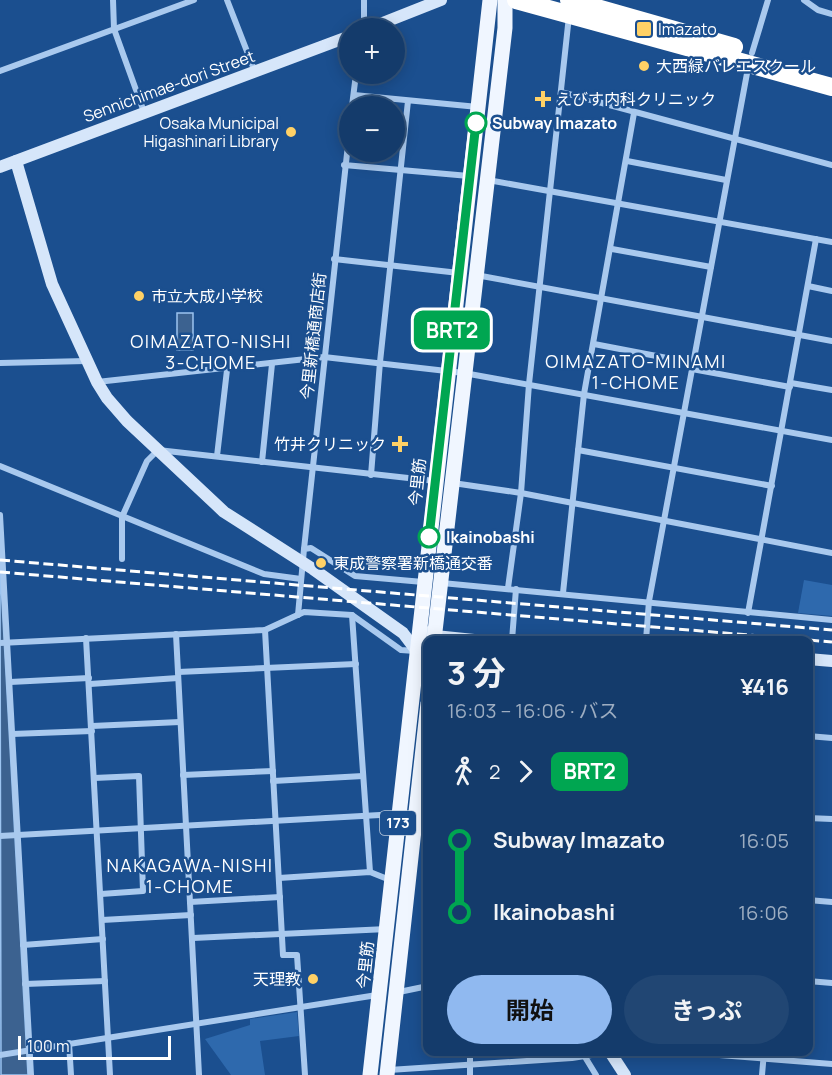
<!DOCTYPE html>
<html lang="ja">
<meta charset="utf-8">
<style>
:root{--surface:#143b6b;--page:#214673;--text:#f1f3f6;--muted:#9dadc1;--line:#33557e;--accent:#90b9f0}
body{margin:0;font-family:Manrope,"Noto Sans JP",sans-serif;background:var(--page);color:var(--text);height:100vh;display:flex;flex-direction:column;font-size:22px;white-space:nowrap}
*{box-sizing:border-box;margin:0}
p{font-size:20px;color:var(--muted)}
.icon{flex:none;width:33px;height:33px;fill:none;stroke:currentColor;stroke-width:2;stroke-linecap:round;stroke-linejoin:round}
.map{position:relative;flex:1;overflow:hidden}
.details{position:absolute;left:423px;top:636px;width:390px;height:420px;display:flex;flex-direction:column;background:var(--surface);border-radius:12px;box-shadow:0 3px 15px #0003,0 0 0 2px var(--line)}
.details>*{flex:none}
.badge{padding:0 12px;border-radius:9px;font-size:21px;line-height:39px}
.buttons{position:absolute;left:339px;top:18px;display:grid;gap:12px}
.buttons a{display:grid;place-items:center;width:66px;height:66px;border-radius:50%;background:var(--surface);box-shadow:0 3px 15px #0003,0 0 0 2px var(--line);font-size:30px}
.scale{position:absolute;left:18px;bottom:15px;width:153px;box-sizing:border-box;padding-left:6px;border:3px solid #fff;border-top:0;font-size:16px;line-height:21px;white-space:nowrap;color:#fff;-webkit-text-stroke:4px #1b4f8f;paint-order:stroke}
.map>.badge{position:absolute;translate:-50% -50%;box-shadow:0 0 0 3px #fff}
.legs{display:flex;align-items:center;gap:9px;height:66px;padding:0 24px;font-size:20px}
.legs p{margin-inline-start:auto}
.overview{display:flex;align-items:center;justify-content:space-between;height:102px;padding:0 24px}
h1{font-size:33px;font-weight:700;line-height:45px}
.button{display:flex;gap:12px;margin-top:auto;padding:12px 24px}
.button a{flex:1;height:69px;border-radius:36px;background:var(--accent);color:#111;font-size:24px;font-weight:700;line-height:69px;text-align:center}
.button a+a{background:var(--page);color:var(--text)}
ul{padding:0 24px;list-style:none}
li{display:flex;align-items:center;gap:21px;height:72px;font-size:22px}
li i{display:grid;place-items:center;width:9px;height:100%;margin:0 8px;background:currentColor}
li i::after{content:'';width:15px;height:15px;margin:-8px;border:4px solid;border-radius:50%;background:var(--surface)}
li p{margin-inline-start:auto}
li:first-child i{background:linear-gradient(#0000 50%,currentColor 0)}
li:last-child i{background:linear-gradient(currentColor 50%,#0000 0)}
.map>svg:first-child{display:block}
</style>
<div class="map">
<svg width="832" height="1075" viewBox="0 0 832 1075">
<rect width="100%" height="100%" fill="#1b4f8f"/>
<!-- green -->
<g fill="#2e69ad">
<path d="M 804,580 L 832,585 L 832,616 L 798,613 Z"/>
<path d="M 297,1012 L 299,1036 L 260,1041 L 265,1075 L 231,1075 L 205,1039 L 250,1025 L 250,1019 Z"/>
</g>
<!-- water -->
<g fill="#3c6290" stroke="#9cc4f0" stroke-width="1.5">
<rect x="177" y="313" width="16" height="37"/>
<path d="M 0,565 L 28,1075 L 1,1075 Z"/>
</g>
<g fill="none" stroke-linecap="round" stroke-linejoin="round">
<!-- street -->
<g stroke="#a9c9ee" stroke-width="6">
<path d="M 113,0 L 114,29 L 144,112"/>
<path d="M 227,0 L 255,72"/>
<path d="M 804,0 L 818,10 L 832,14"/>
<path d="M 364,28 L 364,0"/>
<path d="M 752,53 L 768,0"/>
<path d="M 0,71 L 194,0"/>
<path d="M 561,92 L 832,165"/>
<path d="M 354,95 L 478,107"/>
<path d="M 352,106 L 356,74"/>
<path d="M 627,161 L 726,180"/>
<path d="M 344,165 L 469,176"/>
<path d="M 488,180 L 832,242"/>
<path d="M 612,249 L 711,267"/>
<path d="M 334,259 L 459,273"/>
<path d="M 476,275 L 832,341"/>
<path d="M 808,286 L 832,291"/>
<path d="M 594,344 L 693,363"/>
<path d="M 0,363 L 86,361"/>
<path d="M 692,369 L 790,387"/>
<path d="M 97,382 L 324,357 L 464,373 L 832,440"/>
<path d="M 791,383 L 832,390"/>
<path d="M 578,450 L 772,486"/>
<path d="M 217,456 L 227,370"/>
<path d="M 262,462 L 272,364"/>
<path d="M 0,466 L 264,574 L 301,579"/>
<path d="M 371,475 L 380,362 L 408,101"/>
<path d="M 453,483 L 521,493 L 832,553"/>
<path d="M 0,515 L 31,1075"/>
<path d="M 304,549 L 350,126"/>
<path d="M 122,559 L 122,517 L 147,461 L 158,450 L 435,481"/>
<path d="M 442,583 L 832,620"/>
<path d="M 508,588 L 521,493 L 529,384 L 569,16"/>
<path d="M 563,593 L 584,394 L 634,113"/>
<path d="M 748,613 L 816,239"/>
<path d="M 298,615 L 304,549 L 311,548 L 355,576 L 423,582"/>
<path d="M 352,615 L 370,872"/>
<path d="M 265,630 L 283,955 L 297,955 L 305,1075"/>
<path d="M 176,634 L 199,1075"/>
<path d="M 86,638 L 110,1075"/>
<path d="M 512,640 L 516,589"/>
<path d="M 646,640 L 649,601 L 748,68"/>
<path d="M 0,643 L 265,630 L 304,612 L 352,615 L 401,650 L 415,651"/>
<path d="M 178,672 L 356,664"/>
<path d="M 10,682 L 89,678"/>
<path d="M 90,684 L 178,678"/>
<path d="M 92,726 L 180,722"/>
<path d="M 12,734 L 92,731"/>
<path d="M 808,736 L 832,738"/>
<path d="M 183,775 L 273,771"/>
<path d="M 94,778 L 139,776 L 143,891 L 101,894"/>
<path d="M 273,781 L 363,776"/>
<path d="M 416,813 L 428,813"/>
<path d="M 808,818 L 832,819"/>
<path d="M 0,836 L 398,814"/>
<path d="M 279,878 L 370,872 L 390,880"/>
<path d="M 808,900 L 832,902"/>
<path d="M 190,902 L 280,897"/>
<path d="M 102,920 L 191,915"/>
<path d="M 193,938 L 387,929"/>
<path d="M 23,945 L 103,939"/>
<path d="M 808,981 L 832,983"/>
<path d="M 25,984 L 105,981"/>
<path d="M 399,992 L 428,986"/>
<path d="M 69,1043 L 71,1075"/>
<path d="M 470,1052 L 470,1075"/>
<path d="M 582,1052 L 596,1075"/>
<path d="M 681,1052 L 832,1064"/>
<path d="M 0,1055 L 377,995"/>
<path d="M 389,1070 L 572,1058 L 611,1052"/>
<path d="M 762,1075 L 764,1052"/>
</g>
<!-- secondary -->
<g stroke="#d6e6fa" stroke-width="12">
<path d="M 370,28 L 441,0"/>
<path d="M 16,161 L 52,284 L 97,382 L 107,398 L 127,421 L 224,512 L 313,569 L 403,633 L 428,666"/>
<path d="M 0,167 L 350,36"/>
<path d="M 426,632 L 435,636 L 474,640"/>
<path d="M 808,659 L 832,661"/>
<path d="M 610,1052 L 625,1075"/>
</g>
<!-- primary -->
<g stroke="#f0f6ff" stroke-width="15">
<path d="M 434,640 L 505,28 L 505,0"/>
<path d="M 370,1075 L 490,0"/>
<path d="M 387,1075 L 428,703"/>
</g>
<!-- highway -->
<g stroke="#fff" stroke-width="18">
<path d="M 516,0 L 832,87"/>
<path d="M 569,0 L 734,47"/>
</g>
<!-- rail -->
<g stroke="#fff" stroke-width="3" stroke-dasharray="10 4.5" stroke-linecap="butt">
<path d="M 0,560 L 832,630"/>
<path d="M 0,572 L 832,642"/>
</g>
</g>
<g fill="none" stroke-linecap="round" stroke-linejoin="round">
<!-- line-1 casing -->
<g stroke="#fff" stroke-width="14">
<path id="line-1" d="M 429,537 L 476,123"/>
</g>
<!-- line-1 -->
<use href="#line-1" stroke="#00a651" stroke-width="9"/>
</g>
<!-- markers -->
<g fill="#ffd166" stroke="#1b4f8f" stroke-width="2">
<rect x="636" y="21" width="16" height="16" rx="3"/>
<circle cx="644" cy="66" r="6"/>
<path d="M540 90h6v6h6v6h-6v6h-6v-6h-6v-6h6z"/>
<circle cx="291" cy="132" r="6"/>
<circle cx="139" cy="296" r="6"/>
<path d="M397 435h6v6h6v6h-6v6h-6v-6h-6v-6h6z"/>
<circle cx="321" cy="563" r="6"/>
<circle cx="313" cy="979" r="6"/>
</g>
<g fill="#fff" stroke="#00a651" stroke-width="3">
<circle cx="476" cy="123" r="10"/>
<circle cx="429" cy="537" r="10"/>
</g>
<g text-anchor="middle" stroke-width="5" stroke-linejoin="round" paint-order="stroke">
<!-- shield labels -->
<rect fill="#1b4f8f" stroke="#bbcadd" stroke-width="1.5" x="380" y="811" width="36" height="24" rx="4.5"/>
<g font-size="15" font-weight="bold" fill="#fff">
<text x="398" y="828">173</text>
</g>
<!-- poi labels -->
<g font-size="16" fill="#fff" stroke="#1b4f8f" text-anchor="start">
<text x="658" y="35">Imazato</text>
<text x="656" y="72">大西緑バレエスクール</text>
<text x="556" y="105">えびす内科クリニック</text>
<text x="279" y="129" text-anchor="end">Osaka Municipal<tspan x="279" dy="18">Higashinari Library</tspan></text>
<text x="151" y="302">市立大成小学校</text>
<text x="386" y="450" text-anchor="end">竹井クリニック</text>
<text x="333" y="569">東成警察署新橋通交番</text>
<text x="301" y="985" text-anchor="end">天理教</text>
</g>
<!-- street labels -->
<g font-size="16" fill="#fff" stroke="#1b4f8f">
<text transform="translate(169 86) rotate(-20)" y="6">Sennichimae-dori Street</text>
<text transform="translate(313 336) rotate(-84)" y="6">今里新橋通商店街</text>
<text transform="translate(417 482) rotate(-84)" y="6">今里筋</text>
<text transform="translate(365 965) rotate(-84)" y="6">今里筋</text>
</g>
<!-- stop labels -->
<g font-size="16" font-weight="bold" fill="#fff" stroke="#1b4f8f" text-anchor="start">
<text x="492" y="129">Subway Imazato</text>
<text x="446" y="543">Ikainobashi</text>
</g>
<!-- neighbourhood labels -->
<g font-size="18" letter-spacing="1.5" fill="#fff" stroke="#1b4f8f">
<text x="211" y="348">OIMAZATO-NISHI<tspan x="211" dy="21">3-CHOME</tspan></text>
<text x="636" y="368">OIMAZATO-MINAMI<tspan x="636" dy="21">1-CHOME</tspan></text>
<text x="190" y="872">NAKAGAWA-NISHI<tspan x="190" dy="21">1-CHOME</tspan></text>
</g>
</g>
</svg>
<div class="buttons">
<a>+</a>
<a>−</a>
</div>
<div class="scale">100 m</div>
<b class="badge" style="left:452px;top:330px;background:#00a651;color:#fff">BRT2</b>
<section class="details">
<div class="overview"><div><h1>3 分</h1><p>16:03 – 16:06 · バス</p></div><b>¥416</b></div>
<div class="legs"><svg class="icon" aria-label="walk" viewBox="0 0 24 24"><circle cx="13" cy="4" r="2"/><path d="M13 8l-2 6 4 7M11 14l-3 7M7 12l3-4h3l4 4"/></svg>2<svg class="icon" aria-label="forward" viewBox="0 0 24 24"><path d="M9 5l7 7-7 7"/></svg><b class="badge" style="background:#00a651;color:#fff">BRT2</b></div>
<ul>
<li><i style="color:#00a651"></i><b>Subway Imazato</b><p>16:05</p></li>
<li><i style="color:#00a651"></i><b>Ikainobashi</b><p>16:06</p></li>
</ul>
<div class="button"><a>開始</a><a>きっぷ</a></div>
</section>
</div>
